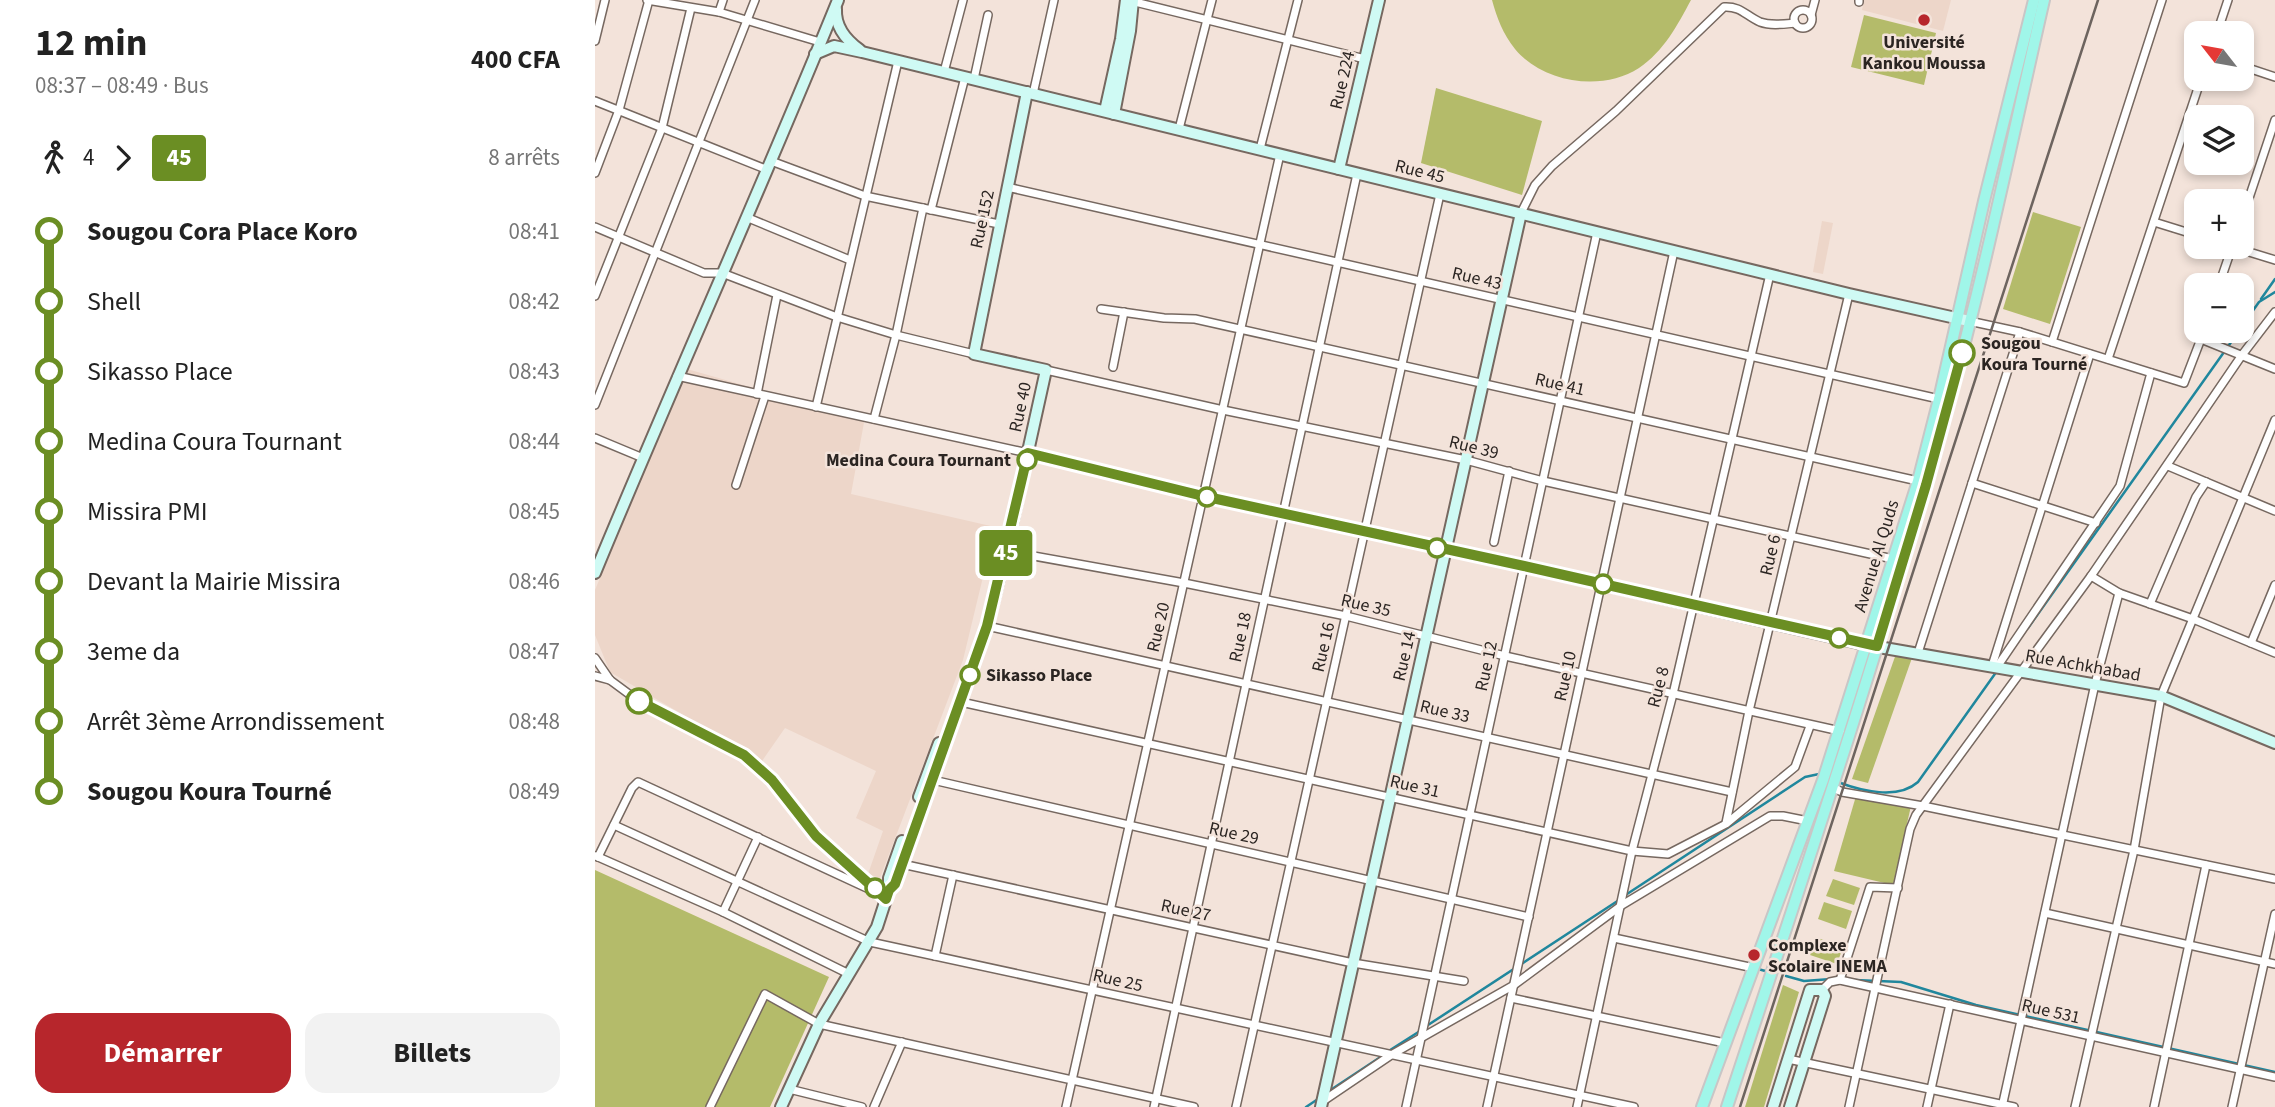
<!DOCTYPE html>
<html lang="fr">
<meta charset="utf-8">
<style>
:root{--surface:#fff;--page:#f2f2f2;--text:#222;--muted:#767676;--accent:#b7262c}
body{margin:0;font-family:"Source Sans 3",sans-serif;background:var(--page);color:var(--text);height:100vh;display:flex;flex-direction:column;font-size:26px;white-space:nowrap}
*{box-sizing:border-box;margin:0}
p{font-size:23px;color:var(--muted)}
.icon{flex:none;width:38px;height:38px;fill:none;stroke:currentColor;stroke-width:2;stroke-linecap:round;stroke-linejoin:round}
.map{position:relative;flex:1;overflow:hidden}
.side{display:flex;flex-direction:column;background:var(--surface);width:595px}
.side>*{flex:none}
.badge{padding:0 14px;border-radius:5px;font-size:24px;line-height:46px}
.needle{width:46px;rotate:301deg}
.controls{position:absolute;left:1589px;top:21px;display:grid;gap:14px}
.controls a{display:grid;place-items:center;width:70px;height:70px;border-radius:14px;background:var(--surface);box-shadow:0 4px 10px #0003;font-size:35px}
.map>.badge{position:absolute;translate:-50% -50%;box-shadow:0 0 0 4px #fff}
.legs{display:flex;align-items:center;gap:10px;height:77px;padding:0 35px;font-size:23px}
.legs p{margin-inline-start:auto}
.head{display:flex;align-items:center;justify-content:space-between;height:119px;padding:0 35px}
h1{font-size:38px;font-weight:700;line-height:52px}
.cta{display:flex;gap:14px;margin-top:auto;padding:14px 35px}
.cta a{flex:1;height:80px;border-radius:21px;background:var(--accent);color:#fff;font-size:28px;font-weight:700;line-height:80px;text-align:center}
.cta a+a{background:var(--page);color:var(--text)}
ul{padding:0 35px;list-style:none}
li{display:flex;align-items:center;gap:24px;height:70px;font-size:26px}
li i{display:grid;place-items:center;width:10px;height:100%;margin:0 9px;background:currentColor}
li i::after{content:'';width:18px;height:18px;margin:-9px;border:5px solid;border-radius:50%;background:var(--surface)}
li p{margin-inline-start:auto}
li:first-child i{background:linear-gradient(#0000 50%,currentColor 0)}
li:last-child i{background:linear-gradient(currentColor 50%,#0000 0)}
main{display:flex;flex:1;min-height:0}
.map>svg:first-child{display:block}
</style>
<main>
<section class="side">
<div class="head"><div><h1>12 min</h1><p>08:37 – 08:49 · Bus</p></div><b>400 CFA</b></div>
<div class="legs"><svg class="icon" aria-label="walk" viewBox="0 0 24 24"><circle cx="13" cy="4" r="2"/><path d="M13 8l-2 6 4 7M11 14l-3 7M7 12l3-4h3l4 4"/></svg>4<svg class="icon" aria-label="forward" viewBox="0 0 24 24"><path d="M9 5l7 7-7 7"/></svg><b class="badge" style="background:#6b8e23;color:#fff">45</b><p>8 arrêts</p></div>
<ul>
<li><i style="color:#6b8e23"></i><b>Sougou Cora Place Koro</b><p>08:41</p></li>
<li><i style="color:#6b8e23"></i><span>Shell</span><p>08:42</p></li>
<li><i style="color:#6b8e23"></i><span>Sikasso Place</span><p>08:43</p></li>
<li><i style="color:#6b8e23"></i><span>Medina Coura Tournant</span><p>08:44</p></li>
<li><i style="color:#6b8e23"></i><span>Missira PMI</span><p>08:45</p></li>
<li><i style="color:#6b8e23"></i><span>Devant la Mairie Missira</span><p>08:46</p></li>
<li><i style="color:#6b8e23"></i><span>3eme da</span><p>08:47</p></li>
<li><i style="color:#6b8e23"></i><span>Arrêt 3ème Arrondissement</span><p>08:48</p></li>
<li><i style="color:#6b8e23"></i><b>Sougou Koura Tourné</b><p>08:49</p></li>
</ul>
<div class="cta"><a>Démarrer</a><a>Billets</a></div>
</section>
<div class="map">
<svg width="1680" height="1107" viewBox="0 0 1680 1107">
<rect width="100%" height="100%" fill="#f3e3da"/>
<!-- built -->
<g fill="#edd6c9">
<path d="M 1269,0 L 1356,0 L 1348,31 L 1267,10 Z"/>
<path d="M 1227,221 L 1238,223 L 1228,274 L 1218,272 Z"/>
<path d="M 92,369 L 229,408 L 270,417 L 256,494 L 400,527 L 368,660 L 285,878 L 273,874 L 288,831 L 261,818 L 281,771 L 190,728 L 167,761 L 15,672 L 0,635 L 0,590 Z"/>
</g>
<!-- green -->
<g fill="#b4bb6a">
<path d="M 897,0 L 1096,0 C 1082,26 1069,51 1044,68 C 1007,92 948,83 920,49 C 908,34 902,18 897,0 Z"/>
<path d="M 1269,15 L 1341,33 L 1329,85 L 1256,67 Z"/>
<path d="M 841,88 L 947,121 L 927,195 L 826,163 Z"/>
<path d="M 1438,212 L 1486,227 L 1455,324 L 1408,309 Z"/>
<path d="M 1302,651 L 1318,655 L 1273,783 L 1257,779 Z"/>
<path d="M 1261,796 L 1316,806 L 1298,885 L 1239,871 Z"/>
<path d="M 0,870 L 234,977 L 175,1107 L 0,1107 Z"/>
<path d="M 1238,879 L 1265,888 L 1259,905 L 1231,896 Z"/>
<path d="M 1229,902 L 1257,911 L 1251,929 L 1223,919 Z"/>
<path d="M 1220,937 L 1248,947 L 1242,964 L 1215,955 Z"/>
<path d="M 1188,985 L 1204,992 L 1169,1107 L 1150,1107 Z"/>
</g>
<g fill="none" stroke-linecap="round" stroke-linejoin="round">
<!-- stream -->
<g stroke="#20879d" stroke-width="2.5">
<path d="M 1666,299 L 1680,279"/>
<path d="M 1647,326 L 1664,302 L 1680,292"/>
<path d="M 1433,628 L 1644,331"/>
<path d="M 1243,782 C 1266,791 1303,800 1323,782 L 1402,671"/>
<path d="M 1029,896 L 1210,777 L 1224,774 L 1227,775"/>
<path d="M 1163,969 L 1174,972"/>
<path d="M 1191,976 L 1209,981 L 1236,979"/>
<path d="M 1260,980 L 1306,982 L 1381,1005 L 1680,1072"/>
<path d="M 830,1027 L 1024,900"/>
<path d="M 792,1052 L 825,1031"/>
<path d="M 734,1091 L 787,1056"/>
<path d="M 711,1107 L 723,1099"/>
</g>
<!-- street casing -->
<g stroke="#766860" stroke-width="10">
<g id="street">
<path d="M 52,0 L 124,12 L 225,42"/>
<path d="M 536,1 L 770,59"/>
<path d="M 1264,2 L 1264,0"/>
<circle cx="1208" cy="19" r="9"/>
<path d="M 124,12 L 128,0"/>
<path d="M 1216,15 L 1220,0"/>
<path d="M 1622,33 L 1633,0"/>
<path d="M 0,41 L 10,0"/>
<path d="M 1647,66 L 1680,77"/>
<path d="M 349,72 L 368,0"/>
<path d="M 379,79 L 393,15"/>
<path d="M 438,94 L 459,0"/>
<path d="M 0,101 L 173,170"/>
<path d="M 584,129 L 617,0"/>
<path d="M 665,149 L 703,0"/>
<path d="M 176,161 L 270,196 L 404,224"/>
<path d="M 0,173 L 24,110 L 54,0"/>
<path d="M 412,187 L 1344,399"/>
<path d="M 336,210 L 370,77"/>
<path d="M 926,213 L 940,185 L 957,166 L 1021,111 L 1129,7 C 1146,6 1151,16 1165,22 C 1176,26 1189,24 1200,23"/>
<path d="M 151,217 L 255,260"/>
<path d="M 1647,219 L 1680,120"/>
<path d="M 1559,222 L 1601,235"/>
<path d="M 0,227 L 109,273 L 127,273 L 242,317 L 301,335 L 379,354"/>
<path d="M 1638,247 L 1680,260"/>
<path d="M 1624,285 L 1637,247"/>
<path d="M 0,296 L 67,128 L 96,8"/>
<path d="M 506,309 L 569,318 L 600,319 L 1323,481"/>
<path d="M 1374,321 L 1425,332 L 1589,383 L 1609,331"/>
<path d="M 1606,339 L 1680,369"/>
<path d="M 1457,342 L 1567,0"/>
<path d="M 1513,359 L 1606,79"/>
<path d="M 518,367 L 529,312"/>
<path d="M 451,370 L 628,410 L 871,460 L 948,481 L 1298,559"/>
<path d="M 82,376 L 433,453"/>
<path d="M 162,394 L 182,295"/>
<path d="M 0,405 L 160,0"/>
<path d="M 221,407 L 303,61"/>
<path d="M 279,419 L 301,335 L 328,208"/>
<path d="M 0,438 L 48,458"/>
<path d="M 1573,466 L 1680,511"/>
<path d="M 1377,483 L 1501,523"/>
<path d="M 141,485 L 170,396"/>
<path d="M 899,542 L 914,471"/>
<path d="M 411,551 L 589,583 L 751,616 L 910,656 L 1245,731"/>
<path d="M 1496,576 L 1524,593 L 1598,619 L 1680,653"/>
<path d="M 1555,604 L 1601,497 L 1611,482"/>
<path d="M 392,626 L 1137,792"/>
<path d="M 1656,643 L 1680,585"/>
<path d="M 1323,653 L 1425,332"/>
<path d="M 0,658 L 15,680 L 38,697 L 149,755 L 177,780 L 221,836 L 291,899"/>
<path d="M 1397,666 L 1495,354"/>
<path d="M 1402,667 L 1525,486 L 1556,373"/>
<path d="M 0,676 L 15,680"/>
<path d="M 366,702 L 1037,851 L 1073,854 L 1131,824 L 1200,767 L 1215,726"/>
<path d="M 338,780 L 934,917"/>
<path d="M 1237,787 L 1247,792 L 1328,806 L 1680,879"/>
<path d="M 1131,823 L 1154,711 L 1254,294"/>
<path d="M 19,825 L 275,942 L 1039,1107"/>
<path d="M 1,856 L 128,912 L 254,974"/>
<path d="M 3,857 L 37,788 L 43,782 L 274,889 L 281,890"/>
<path d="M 307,864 L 758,963 L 869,981"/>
<path d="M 128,912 L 163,837"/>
<path d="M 1450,913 L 1680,964"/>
<path d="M 1019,938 L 1159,968"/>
<path d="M 340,956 L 358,875"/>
<path d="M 1245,980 L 1275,887 L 1303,888"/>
<path d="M 1227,990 L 1235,982 L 1245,980 L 1680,1077"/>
<path d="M 916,998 L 1130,1043"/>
<path d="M 1193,1059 L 1419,1107"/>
<path d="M 194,1089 L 267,1107"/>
<path d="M 728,1101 L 796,1055 L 919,985 L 1027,905 L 1175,816 L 1188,816 L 1213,821"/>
<path d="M 115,1107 L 170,994 L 224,1024 L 599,1107"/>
<path d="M 279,1107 L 307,1042"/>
<path d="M 471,1107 L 685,154"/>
<path d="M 559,1107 L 762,174"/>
<path d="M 641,1107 L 845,194"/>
<path d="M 811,1107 L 1002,232"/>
<path d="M 892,1107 L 1079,251"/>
<path d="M 982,1107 L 1037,851 L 1078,694 L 1175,274"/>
<path d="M 1254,1107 L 1315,829 L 1321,815 L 1496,576 L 1647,355 L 1680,312"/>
<path d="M 1332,1107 L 1355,1004"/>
<path d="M 1407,1107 L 1500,684 L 1524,593"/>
<path d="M 1480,1107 L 1539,850 L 1566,696 L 1680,420"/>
<path d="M 1559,1107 L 1611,865"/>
<path d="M 1637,1107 L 1680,914"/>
</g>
</g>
<!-- secondary casing -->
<g stroke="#766860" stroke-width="14">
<g id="secondary">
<path d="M 241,9 C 240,27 251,40 265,50"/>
<path d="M 220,54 L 239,46 L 267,52 L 1254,294 L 1374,321"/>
<path d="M 510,111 L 526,39 L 531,0"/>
<path d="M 519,114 L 535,31 L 538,0"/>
<path d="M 744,169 L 784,0"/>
<path d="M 433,453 L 608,496 L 929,566 L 1272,645 L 1566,696 L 1680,743"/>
<path d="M 0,573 C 79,382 165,192 243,0"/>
<path d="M 324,797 L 344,743"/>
<path d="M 294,890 L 300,884 L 307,864 L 392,626 L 411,551 L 451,370 L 379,354 L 432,92"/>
<path d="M 186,1107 L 224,1024 L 282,927 L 294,890 L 294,878 L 307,841"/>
<path d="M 726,1107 L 926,213"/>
<path d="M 1178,1107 L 1215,990 L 1227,990 L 1230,996 L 1195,1107"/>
</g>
</g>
<!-- primary casing -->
<g stroke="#c8c6c6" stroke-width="14">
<g id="primary">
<path d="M 1107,1107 L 1228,780 L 1323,481 L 1344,399 L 1389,201 L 1439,0"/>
<path d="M 1132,1107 C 1209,874 1288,642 1353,406 C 1390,272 1418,135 1449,0"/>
</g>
</g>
<!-- street -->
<use href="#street" stroke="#fff" stroke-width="7"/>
<!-- secondary -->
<use href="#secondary" stroke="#cffaf4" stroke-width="10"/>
<!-- primary -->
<use href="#primary" stroke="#a0f6e9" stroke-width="10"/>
<!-- rail -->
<path stroke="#6d645f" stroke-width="2.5" d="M 1145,1107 L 1503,0"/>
</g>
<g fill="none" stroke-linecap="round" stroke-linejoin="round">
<!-- line-1 casing -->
<g stroke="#fff" stroke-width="16">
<path id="line-1" d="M 44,701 L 149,755 L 177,780 L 221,836 L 291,899 L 294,890 L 300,884 L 392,626 L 433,453 L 608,496 L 929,566 L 1282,646 L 1331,485 L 1367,353"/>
</g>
<!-- line-1 -->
<use href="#line-1" stroke="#6b8e23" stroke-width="10"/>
</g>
<!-- markers -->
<g fill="#b7262c" stroke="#f3e3da" stroke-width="2.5">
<circle cx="1329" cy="20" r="7"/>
<circle cx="1159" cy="955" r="7"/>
</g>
<g fill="#fff" stroke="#6b8e23" stroke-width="3.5">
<circle cx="1367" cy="353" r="12"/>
<circle cx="432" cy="460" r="9"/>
<circle cx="612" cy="497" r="9"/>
<circle cx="842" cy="548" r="9"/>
<circle cx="1008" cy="584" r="9"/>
<circle cx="1244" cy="638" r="9"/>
<circle cx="375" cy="675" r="9"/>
<circle cx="44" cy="701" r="12"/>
<circle cx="280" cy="888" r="9"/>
</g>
<g text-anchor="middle" stroke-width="5" stroke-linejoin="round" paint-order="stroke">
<!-- poi labels -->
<g font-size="18" font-weight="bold" fill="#2b2522" stroke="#f3e3da">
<text x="1329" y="48">Université<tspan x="1329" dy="21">Kankou Moussa</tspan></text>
<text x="1173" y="951" text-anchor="start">Complexe<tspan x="1173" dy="21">Scolaire INEMA</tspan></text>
</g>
<!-- street labels -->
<g font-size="18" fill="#2b2522" stroke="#f3e3da">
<text transform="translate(747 80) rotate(-77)" y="6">Rue 224</text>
<text transform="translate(825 171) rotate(14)" y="6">Rue 45</text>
<text transform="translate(387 219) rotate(-78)" y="6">Rue 152</text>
<text transform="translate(882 278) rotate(13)" y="6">Rue 43</text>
<text transform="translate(965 384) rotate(13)" y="6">Rue 41</text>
<text transform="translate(425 407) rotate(-78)" y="6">Rue 40</text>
<text transform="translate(879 447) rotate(14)" y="6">Rue 39</text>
<text transform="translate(1175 555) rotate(-77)" y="6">Rue 6</text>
<text transform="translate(1281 556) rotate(-73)" y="6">Avenue Al Quds</text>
<text transform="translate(771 605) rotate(13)" y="6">Rue 35</text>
<text transform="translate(563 627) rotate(-77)" y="6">Rue 20</text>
<text transform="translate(645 637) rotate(-78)" y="6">Rue 18</text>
<text transform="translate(728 647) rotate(-77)" y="6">Rue 16</text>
<text transform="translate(809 656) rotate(-77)" y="6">Rue 14</text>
<text transform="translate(1488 665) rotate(10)" y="6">Rue Achkhabad</text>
<text transform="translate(891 666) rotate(-78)" y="6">Rue 12</text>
<text transform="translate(970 676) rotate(-78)" y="6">Rue 10</text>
<text transform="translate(1063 687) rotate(-76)" y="6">Rue 8</text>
<text transform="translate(850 711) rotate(13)" y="6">Rue 33</text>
<text transform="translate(820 786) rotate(13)" y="6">Rue 31</text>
<text transform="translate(639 833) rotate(13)" y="6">Rue 29</text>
<text transform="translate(591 910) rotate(12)" y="6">Rue 27</text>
<text transform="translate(523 980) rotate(13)" y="6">Rue 25</text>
<text transform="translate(1456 1011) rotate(13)" y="6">Rue 531</text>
</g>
<!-- stop labels -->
<g font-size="18" font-weight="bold" fill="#2b2522" stroke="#f3e3da" text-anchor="start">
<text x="1386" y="349">Sougou<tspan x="1386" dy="21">Koura Tourné</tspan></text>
<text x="416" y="466" text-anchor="end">Medina Coura Tournant</text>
<text x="391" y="681">Sikasso Place</text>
</g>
</g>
</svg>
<div class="controls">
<a><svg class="needle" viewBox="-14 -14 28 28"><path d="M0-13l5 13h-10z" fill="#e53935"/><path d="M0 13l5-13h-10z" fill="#767676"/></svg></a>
<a><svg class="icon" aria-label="layers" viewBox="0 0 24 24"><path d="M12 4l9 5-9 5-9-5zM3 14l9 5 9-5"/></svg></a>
<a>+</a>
<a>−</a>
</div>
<b class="badge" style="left:411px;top:553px;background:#6b8e23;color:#fff">45</b>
</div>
</main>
